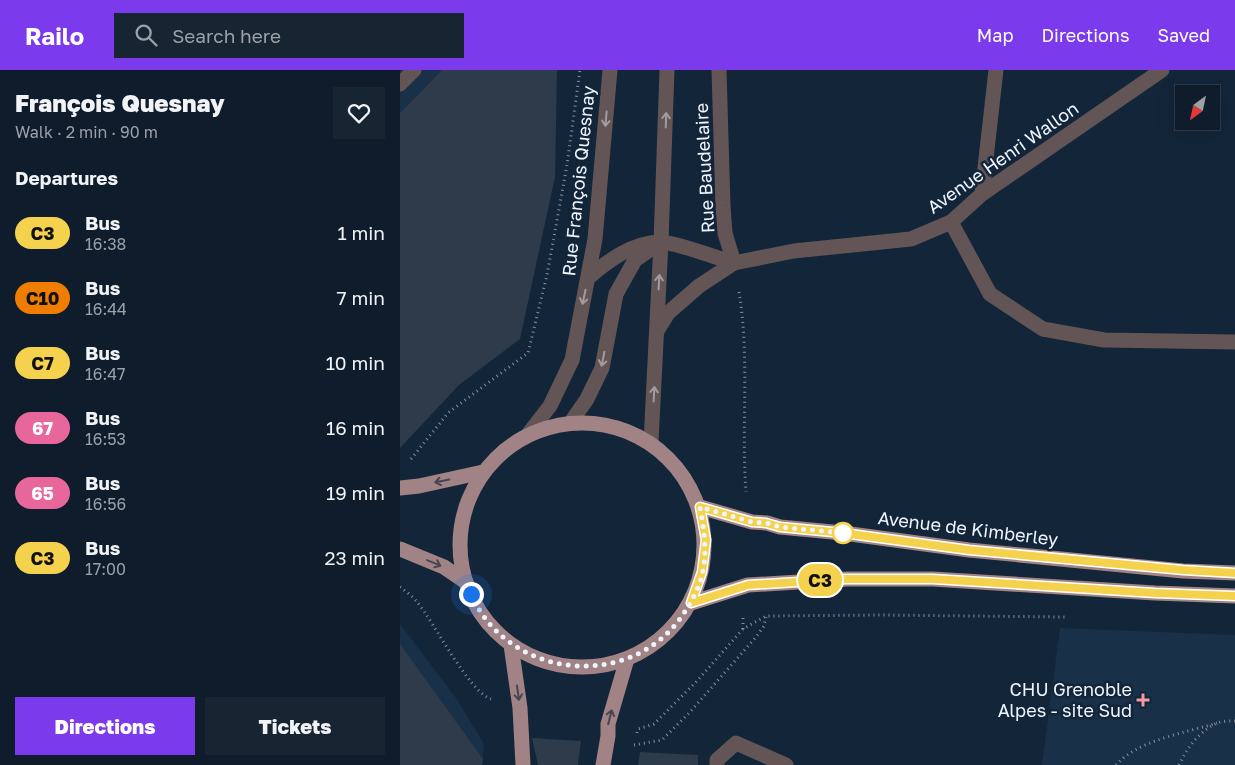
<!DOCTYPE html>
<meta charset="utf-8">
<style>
:root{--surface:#0e1c2b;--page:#172533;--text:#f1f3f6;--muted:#9ba1a9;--line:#2e3a47;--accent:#7c3aed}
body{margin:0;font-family:"Golos Text",sans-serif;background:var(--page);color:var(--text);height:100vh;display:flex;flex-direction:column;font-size:19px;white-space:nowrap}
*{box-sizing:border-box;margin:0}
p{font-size:16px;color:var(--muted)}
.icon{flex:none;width:28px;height:28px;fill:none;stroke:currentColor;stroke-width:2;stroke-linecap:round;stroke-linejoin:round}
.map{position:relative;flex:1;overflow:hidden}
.drawer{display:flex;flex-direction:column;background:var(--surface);width:400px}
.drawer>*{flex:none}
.badge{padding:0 10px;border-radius:16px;font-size:18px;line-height:32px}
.needle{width:32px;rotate:213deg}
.tools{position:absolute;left:775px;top:15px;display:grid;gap:10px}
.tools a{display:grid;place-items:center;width:45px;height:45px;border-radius:0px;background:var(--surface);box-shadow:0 5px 20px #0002,0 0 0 1px var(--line);font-size:25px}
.you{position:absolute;width:25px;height:25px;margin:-12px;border:4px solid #fff;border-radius:50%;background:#1a73e8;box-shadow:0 0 0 8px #1a73e833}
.map>.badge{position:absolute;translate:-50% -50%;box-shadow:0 0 0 2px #fff}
h2{padding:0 15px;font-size:19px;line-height:45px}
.round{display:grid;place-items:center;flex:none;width:52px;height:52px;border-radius:0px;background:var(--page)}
.summary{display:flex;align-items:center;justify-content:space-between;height:85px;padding:0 15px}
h1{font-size:24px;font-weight:800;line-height:38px}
.primary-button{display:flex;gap:10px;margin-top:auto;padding:10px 15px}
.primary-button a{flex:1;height:58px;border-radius:0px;background:var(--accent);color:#fff;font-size:20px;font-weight:800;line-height:58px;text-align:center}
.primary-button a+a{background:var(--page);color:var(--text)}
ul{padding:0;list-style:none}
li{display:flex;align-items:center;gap:15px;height:65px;padding:0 15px}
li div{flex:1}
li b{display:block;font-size:19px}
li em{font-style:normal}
li .badge{min-width:55px;font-weight:700;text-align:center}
header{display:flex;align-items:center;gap:30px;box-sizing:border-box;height:70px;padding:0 25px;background:var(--accent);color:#fff}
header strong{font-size:24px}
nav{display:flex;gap:28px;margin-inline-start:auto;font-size:18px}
.search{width:350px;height:45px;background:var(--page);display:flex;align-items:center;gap:12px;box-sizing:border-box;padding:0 18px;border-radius:0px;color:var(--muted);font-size:19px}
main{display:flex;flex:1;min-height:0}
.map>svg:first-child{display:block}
</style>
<header>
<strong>Railo</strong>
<div class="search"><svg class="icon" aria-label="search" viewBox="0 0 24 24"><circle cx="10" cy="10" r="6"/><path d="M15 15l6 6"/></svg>Search here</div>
<nav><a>Map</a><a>Directions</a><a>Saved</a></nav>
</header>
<main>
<section class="drawer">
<div class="summary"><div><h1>François Quesnay</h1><p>Walk · 2 min · 90 m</p></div><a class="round"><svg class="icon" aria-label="heart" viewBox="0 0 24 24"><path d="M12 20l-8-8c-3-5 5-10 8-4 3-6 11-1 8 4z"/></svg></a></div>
<h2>Departures</h2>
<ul>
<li><span class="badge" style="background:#f5d24d;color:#111">C3</span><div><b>Bus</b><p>16:38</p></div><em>1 min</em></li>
<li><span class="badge" style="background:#ee7d00;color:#111">C10</span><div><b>Bus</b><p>16:44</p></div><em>7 min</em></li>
<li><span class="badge" style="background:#f5d24d;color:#111">C7</span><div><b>Bus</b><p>16:47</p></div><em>10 min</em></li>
<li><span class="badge" style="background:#e7679c;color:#fff">67</span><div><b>Bus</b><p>16:53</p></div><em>16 min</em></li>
<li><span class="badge" style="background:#e7679c;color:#fff">65</span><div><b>Bus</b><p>16:56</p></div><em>19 min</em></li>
<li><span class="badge" style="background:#f5d24d;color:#111">C3</span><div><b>Bus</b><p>17:00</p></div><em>23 min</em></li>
</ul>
<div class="primary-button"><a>Directions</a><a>Tickets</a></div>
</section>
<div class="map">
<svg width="835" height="695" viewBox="0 0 835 695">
<rect width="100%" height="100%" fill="#132539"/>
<!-- built -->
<g fill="#193049">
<path d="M 0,0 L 42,0 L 0,43 Z"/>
<path d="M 0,554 L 56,628 L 84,674 L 82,695 L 0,695 Z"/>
<path d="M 660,558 L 835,565 L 835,695 L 642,695 Z"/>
</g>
<!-- green -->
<g fill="#2d3b4b">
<path d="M 42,0 L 157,0 L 155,107 L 120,269 L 59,315 L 0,378 L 0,43 Z"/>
<path d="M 0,574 L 83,689 L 82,695 L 0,695 Z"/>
<path d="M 132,668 L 181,671 L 178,695 L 138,695 Z"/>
<path d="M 240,682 L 298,685 L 298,695 L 238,695 Z"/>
</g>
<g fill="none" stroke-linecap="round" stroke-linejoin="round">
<!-- path -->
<g stroke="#85919f" stroke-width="3" stroke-dasharray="1 4" stroke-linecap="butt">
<path d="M 339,222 C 350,288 341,356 346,422"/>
<path d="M 11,389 L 48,343 L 128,283 L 147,205 L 167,95 L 180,0"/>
<path d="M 0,517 C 6,521 12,526 17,532 C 34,552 69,622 91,629"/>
<path d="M 343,559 L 343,545"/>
<path d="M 237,663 L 238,659 L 254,654 L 297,611 L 343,559 L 366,546 L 480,545 L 665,547"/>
<path d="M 234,675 L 262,670 L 290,642 L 356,567 L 364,556 L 366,547"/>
<path d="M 716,695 C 738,670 785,663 817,653"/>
<path d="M 779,695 C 787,678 798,663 815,654 C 821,651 829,651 835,651"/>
</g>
<!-- minor -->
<g stroke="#635455" stroke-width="15">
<path d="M 319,0 L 323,136 L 325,163 L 334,193"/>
<path d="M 0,14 L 14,0"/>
<path d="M 582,124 L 596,0"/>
<path d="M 551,152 L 590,224 L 643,259 L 704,270 L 835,272"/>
<path d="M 189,207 C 209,190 232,173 260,172 C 276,172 316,188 334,193"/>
<path d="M 257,261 L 268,243 L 299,216 L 334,193 L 394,181 L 511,169 L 551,152 L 582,124 L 762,0"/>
<path d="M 171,352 L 187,329 L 202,298 L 216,224 L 235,190 L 261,172"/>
<path d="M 129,363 L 150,336 L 172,290 L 195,169 L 210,0"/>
<path d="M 251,372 L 261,172 L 267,0"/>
<path d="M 317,695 L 317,690 L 336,673 L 386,695"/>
</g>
<!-- major -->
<g stroke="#a18385" stroke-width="15">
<circle cx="182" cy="475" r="122"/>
<path d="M 0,418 L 19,416 L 83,402"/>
<path d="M 300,437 L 352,452 L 367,453 L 380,457 L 443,463 L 569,480 L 783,501 L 835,503"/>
<path d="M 0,479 L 44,497 L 66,512"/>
<path d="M 291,533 L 348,515 L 447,509 L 533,509 L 755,523 L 835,526"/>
<path d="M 111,575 L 120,638 L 123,695"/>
<path d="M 203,695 L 208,666 L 208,654 L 227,589"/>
</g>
</g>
<!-- one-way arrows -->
<defs><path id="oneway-shaft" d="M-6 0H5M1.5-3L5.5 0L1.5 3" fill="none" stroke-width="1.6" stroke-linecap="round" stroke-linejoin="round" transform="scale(1.25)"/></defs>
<g stroke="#a29ca1">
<use href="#oneway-shaft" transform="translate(206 49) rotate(95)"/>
<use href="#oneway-shaft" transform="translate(266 50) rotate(-88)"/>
<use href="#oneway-shaft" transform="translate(259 212) rotate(-87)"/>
<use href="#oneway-shaft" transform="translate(184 227) rotate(102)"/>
<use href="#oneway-shaft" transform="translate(203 289) rotate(101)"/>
<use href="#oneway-shaft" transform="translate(254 324) rotate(-87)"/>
</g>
<g stroke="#454654">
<use href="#oneway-shaft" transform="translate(42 411) rotate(168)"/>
<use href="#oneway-shaft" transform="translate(34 493) rotate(23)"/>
<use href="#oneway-shaft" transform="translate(118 623) rotate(82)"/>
<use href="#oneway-shaft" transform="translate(210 647) rotate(-76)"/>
</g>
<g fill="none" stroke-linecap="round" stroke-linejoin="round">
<!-- line casing -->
<g stroke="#fff" stroke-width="11">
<path id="line" d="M 835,503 L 783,500 L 569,480 L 443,463 L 380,457 L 366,453 L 352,452 L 300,437 L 306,470 L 302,502 L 291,533 L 348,515 L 446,509 L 533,509 L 755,523 L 835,526"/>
</g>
<!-- line -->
<use href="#line" stroke="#f5d24d" stroke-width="8"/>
<!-- walk -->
<path stroke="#eef5fd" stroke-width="5" stroke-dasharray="0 9" d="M 71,524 C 108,609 229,622 282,546 C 291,533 300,517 303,501 C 307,478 304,460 300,437 L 352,452 L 366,453 L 380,457 L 443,463"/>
</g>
<!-- markers -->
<circle fill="#fff" stroke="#f5d24d" stroke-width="2.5" cx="443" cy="463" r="10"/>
<path fill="#f49aa4" stroke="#132539" stroke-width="2" d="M740.5 622.5h5v5h5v5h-5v5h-5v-5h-5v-5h5z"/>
<g text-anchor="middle" stroke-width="5" stroke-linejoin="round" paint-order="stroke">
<!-- street labels -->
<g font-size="18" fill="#eef5fd" stroke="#132539">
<text transform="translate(603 88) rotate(-35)" y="6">Avenue Henri Wallon</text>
<text transform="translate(305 98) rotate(-93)" y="6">Rue Baudelaire</text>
<text transform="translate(179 111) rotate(-84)" y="6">Rue François Quesnay</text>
<text transform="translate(568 459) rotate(7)" y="6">Avenue de Kimberley</text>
</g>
<!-- poi labels -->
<g font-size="18" fill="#eef5fd" stroke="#132539" text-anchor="end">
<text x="732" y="626">CHU Grenoble<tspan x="732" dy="21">Alpes - site Sud</tspan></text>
</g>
</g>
</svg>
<div class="tools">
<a><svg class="needle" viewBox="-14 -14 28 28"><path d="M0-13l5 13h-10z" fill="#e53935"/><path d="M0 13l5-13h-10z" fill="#9ba1a9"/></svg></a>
</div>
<div class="you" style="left:71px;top:524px"></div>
<b class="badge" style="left:420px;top:510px;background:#f5d24d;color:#111">C3</b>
</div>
</main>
